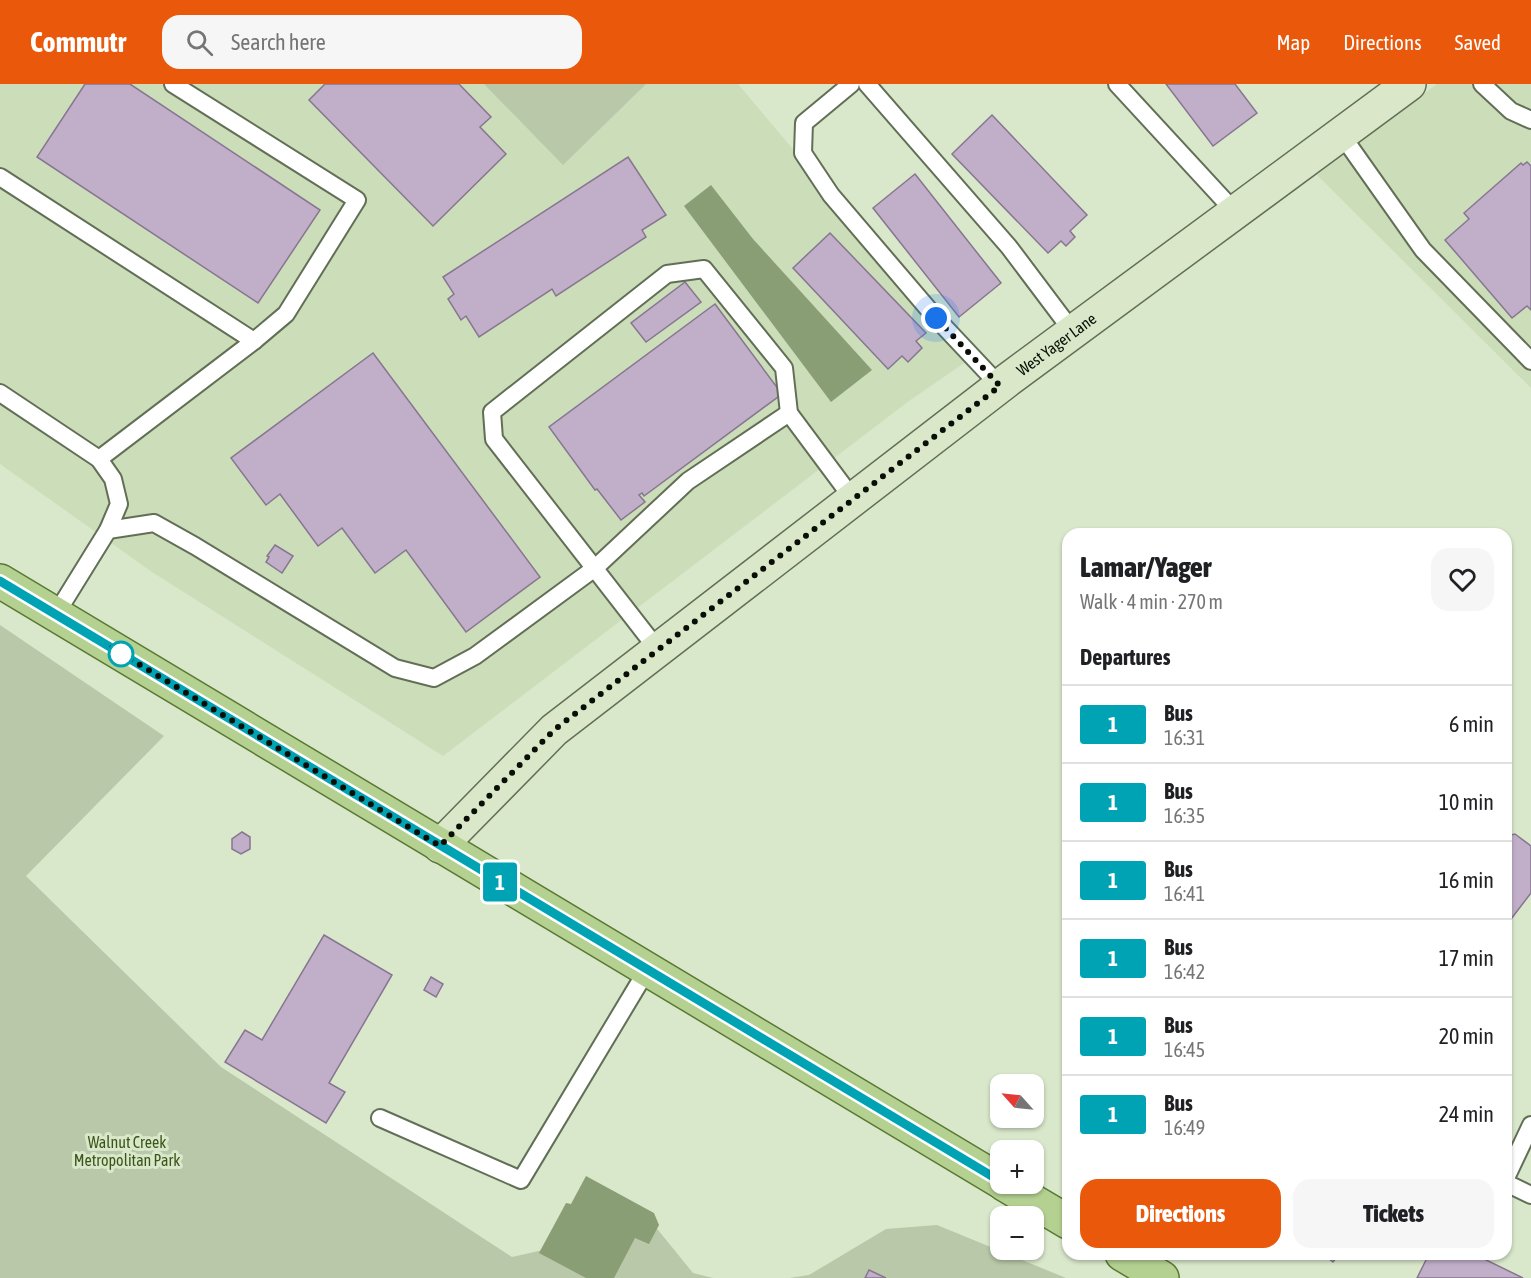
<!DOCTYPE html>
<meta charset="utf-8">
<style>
:root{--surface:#fff;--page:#f6f6f6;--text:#202124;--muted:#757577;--line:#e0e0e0;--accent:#ea580c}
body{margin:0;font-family:"Asap Condensed",sans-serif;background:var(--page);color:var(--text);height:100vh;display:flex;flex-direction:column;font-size:22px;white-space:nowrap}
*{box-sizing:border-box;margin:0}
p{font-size:20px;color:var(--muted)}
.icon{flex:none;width:33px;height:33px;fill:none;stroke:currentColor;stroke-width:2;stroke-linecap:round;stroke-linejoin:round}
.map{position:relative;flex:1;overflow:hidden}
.details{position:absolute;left:1062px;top:444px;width:450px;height:732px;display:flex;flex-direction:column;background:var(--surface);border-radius:18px;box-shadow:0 2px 4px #0004}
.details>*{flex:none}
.badge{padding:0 12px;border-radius:4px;font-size:21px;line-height:39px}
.needle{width:39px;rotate:297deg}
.fabs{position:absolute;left:990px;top:990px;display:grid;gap:12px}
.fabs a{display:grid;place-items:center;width:54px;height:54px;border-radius:12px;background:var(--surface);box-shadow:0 2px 4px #0004;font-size:30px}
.you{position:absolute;width:30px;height:30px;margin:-15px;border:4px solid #fff;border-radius:50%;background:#1a73e8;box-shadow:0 0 0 9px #1a73e833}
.map>.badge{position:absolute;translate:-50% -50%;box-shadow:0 0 0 3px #fff}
h2{padding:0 18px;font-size:22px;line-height:54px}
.round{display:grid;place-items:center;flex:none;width:63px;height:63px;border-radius:18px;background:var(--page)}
.head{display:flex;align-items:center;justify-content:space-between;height:102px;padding:0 18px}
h1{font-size:28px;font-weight:800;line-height:45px}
.cta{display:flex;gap:12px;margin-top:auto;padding:12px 18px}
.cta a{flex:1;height:69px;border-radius:18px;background:var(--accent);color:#fff;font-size:24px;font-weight:800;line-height:69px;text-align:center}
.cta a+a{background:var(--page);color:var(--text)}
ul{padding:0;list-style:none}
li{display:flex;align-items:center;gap:18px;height:78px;padding:0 18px;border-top:2px solid var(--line)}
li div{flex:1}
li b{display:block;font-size:22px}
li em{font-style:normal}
li .badge{min-width:66px;font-weight:700;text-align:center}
header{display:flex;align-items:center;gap:36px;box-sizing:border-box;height:84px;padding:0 30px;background:var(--accent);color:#fff}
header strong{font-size:28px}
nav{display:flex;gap:33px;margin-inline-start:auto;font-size:21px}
.search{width:420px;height:54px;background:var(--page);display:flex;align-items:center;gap:15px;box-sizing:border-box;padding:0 21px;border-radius:18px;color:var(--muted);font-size:22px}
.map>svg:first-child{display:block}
</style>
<header>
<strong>Commutr</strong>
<div class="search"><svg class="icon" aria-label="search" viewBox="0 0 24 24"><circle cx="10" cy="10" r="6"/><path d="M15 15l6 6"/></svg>Search here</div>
<nav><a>Map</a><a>Directions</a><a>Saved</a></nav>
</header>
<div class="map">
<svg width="1531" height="1194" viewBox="0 0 1531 1194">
<rect width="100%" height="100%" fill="#d9e8cb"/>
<!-- built -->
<g fill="#cbddb9">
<path d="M 0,0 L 738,0 L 970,275 L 909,317 L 443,672 L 152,488 L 0,380 Z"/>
<path d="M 1437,0 L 1531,0 L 1531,304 L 1317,91 Z"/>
</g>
<!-- green -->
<g fill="#b8c8a8">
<path d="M 484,0 L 646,0 L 563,81 Z"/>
<path d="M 0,541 L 164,652 L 26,792 L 221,983 L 512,1173 L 654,1141 L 693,1189 L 713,1194 L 0,1194 Z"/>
<path d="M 937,1141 L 1066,1194 L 789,1194 L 809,1191 L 886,1145 Z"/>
</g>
<!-- water -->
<g fill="#8a9e75">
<path d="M 711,101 L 753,155 L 872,286 L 831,318 L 684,122 Z"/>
<path d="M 586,1092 L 654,1129 L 659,1141 L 649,1160 L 635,1154 L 614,1194 L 586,1194 L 539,1169 L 566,1119 L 571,1120 Z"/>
</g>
<!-- building -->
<g fill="#c1afca" stroke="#87768f" stroke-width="1.5">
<path d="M 85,0 L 130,0 L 320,126 L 258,219 L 37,73 Z"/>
<path d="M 325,0 L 459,0 L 491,33 L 480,43 L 506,70 L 433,142 L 309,16 Z"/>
<path d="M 1166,0 L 1235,0 L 1257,29 L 1213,62 Z"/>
<path d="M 992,31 L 1087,131 L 1070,147 L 1075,153 L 1066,162 L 1061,157 L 1048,169 L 952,70 Z"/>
<path d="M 628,73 L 666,131 L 642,146 L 646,153 L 556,212 L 552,205 L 479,253 L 466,232 L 461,236 L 448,215 L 454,210 L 443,193 Z"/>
<path d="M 1527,78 L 1531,82 L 1531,226 L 1527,222 L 1512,234 L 1445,156 L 1469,135 L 1464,129 L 1521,79 L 1523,81 Z"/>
<path d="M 915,90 L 1001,199 L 959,233 L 873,124 Z"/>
<path d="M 830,149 L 926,249 L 916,257 L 922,264 L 908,278 L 902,272 L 888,285 L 793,184 Z"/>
<path d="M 685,198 L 701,218 L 646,258 L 631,239 Z"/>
<path d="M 715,220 L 782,310 L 644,412 L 642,409 L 639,411 L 645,418 L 621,436 L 597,405 L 595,406 L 549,343 Z"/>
<path d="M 373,269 L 540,493 L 466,548 L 406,466 L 375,489 L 342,444 L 318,462 L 280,410 L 266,421 L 231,374 Z"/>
<path d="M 275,461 L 293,472 L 282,489 L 266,478 L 269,473 L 267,472 Z"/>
<path d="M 242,748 L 250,753 L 250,765 L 241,770 L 232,765 L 232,755 Z"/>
<path d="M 1515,750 L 1531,762 L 1531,809 L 1511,835 L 1506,830 L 1506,752 Z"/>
<path d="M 324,851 L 392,891 L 329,999 L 345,1008 L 326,1039 L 225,978 L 245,946 L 262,956 Z"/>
<path d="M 431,893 L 443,900 L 436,913 L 424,906 Z"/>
<path d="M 1323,1170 L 1339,1170 L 1333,1178 Z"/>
<path d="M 1429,1170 L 1474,1170 L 1523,1194 L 1417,1194 Z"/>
<path d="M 869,1186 L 886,1194 L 865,1194 Z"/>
</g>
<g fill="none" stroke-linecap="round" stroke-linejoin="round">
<!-- service casing -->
<g stroke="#626f56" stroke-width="20">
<g id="service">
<path d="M 173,0 L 357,116 L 286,230 L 254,257"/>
<path d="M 851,0 L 804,39 L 803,69 L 831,111 L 936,234 L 1000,302"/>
<path d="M 867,0 L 1009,163 L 1073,248"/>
<path d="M 1117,0 L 1235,128"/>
<path d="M 1482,0 L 1511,27 L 1531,36"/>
<path d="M 1341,50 L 1423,166 L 1531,277"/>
<path d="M 0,93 L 254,257 L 99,375 L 0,309"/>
<path d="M 108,446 L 154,439 L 195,462 L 395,584 L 434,594 L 475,572 L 595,484 L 688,397 L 789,329"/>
<path d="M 56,530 L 108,446 L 119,420 L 113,395 L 99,375"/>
<path d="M 658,566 L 494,355 L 492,328 L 667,190 L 704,185 L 784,284 L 789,329 L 853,415"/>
<path d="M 380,1034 L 521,1096 L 647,886"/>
<path d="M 1506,1094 L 1531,1041"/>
<path d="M 1506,1099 L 1531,1111"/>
</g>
</g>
<!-- secondary casing -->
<g stroke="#626f56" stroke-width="36">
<g id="secondary">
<path id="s1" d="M 440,762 L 554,646 L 1009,295 L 1409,0"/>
</g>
</g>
<!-- primary casing -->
<g stroke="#597932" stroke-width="36">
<g id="primary">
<path d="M 0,497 L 1000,1097"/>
<path d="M 1004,1100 L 1068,1138"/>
<path d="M 1122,1170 L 1162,1194"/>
</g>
</g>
<!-- service -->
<use href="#service" stroke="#fff" stroke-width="16"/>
<!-- secondary -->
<use href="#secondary" stroke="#dae8c9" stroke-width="33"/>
<!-- primary -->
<use href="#primary" stroke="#b5d192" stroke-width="33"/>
</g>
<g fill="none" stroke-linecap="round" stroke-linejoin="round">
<!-- line casing -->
<g stroke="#fff" stroke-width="14">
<path id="line" d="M 0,497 L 1000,1097"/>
</g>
<!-- line -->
<use href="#line" stroke="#00a3b4" stroke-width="9"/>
<!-- walk -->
<path stroke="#0a0e06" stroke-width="6" stroke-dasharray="0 10.8" d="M 121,570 L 112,564 L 440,762 L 554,646 L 1000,302 L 936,234"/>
</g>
<!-- markers -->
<circle fill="#fff" stroke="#00a3b4" stroke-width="3" cx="121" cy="570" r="12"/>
<g text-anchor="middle" stroke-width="6" stroke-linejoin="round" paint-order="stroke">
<!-- street labels -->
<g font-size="16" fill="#0a0e06" stroke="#d9e8cb">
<text dy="6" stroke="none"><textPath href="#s1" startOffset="796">West Yager Lane</textPath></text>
</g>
<!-- park labels -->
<g font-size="16" fill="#3b5518" stroke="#d9e8cb">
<text x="127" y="1064">Walnut Creek<tspan x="127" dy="18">Metropolitan Park</tspan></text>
</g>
</g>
</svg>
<div class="fabs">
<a><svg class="needle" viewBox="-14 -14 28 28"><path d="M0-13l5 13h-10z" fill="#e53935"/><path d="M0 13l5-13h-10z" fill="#757577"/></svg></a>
<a>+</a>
<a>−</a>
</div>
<div class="you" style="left:936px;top:234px"></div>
<b class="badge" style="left:500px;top:798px;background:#00a3b4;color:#fff">1</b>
<section class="details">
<div class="head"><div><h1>Lamar/Yager</h1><p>Walk · 4 min · 270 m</p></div><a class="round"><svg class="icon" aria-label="heart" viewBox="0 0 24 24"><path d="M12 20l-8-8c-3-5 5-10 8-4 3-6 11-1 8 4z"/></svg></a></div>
<h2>Departures</h2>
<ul>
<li><span class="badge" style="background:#00a3b4;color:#fff">1</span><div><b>Bus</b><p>16:31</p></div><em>6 min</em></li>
<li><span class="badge" style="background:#00a3b4;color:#fff">1</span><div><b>Bus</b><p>16:35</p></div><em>10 min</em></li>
<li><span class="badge" style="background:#00a3b4;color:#fff">1</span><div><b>Bus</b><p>16:41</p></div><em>16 min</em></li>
<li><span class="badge" style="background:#00a3b4;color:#fff">1</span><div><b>Bus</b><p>16:42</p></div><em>17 min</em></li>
<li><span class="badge" style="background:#00a3b4;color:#fff">1</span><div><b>Bus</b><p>16:45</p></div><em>20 min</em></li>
<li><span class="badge" style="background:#00a3b4;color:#fff">1</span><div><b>Bus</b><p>16:49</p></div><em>24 min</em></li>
</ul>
<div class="cta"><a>Directions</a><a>Tickets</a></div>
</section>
</div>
